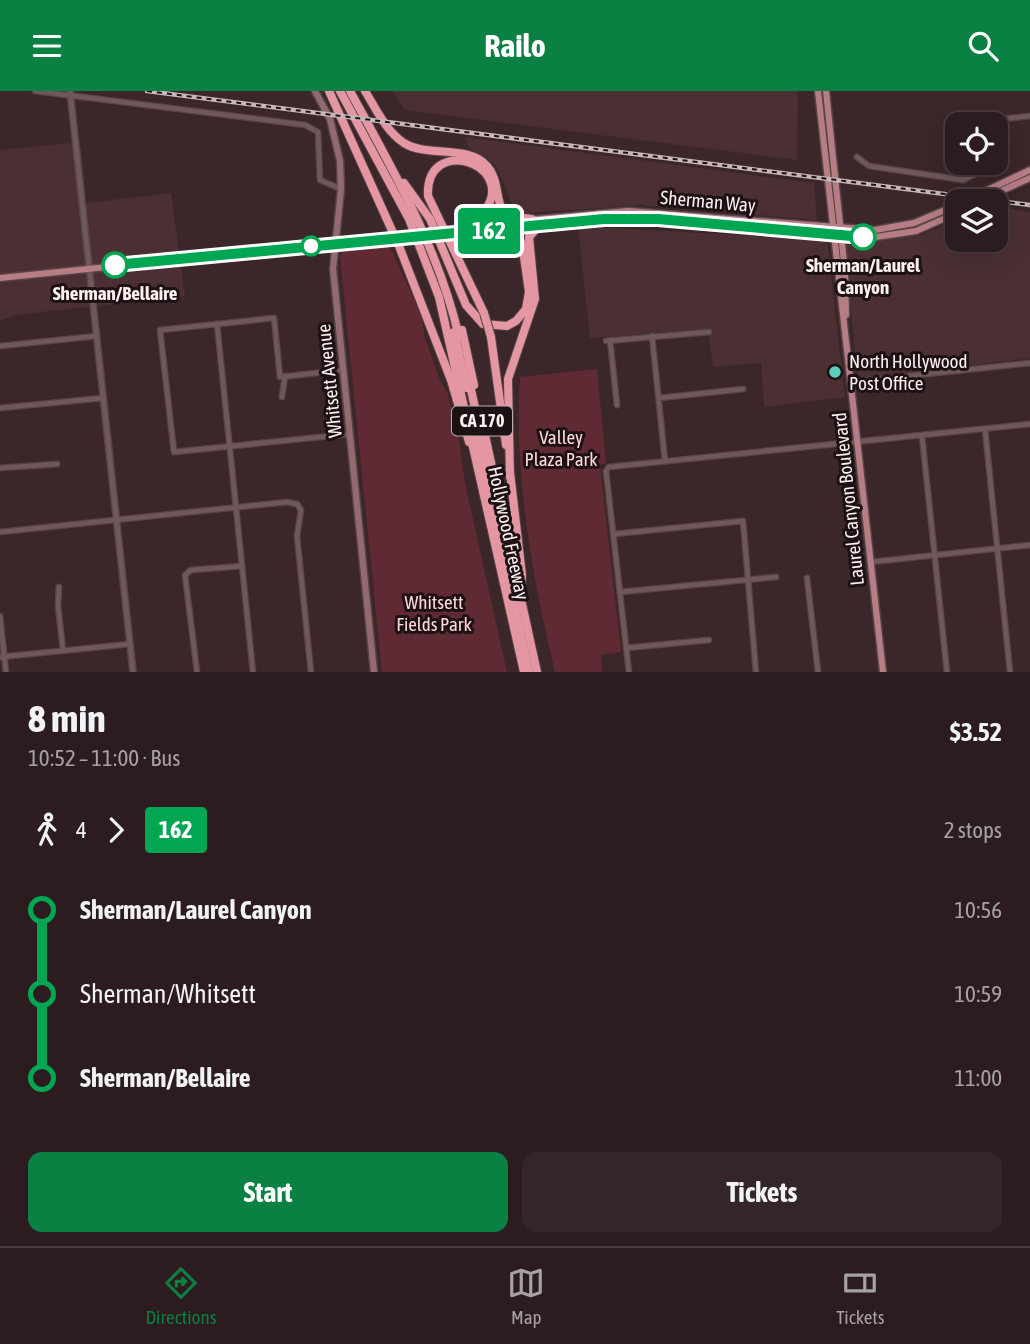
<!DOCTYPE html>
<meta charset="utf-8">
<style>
:root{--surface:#2c1c1f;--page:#342528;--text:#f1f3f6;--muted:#a6a1a4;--line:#483a3d;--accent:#0b8043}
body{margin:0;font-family:"Asap Condensed",sans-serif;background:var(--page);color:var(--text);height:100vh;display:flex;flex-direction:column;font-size:26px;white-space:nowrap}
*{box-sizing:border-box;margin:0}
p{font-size:23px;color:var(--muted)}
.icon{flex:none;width:38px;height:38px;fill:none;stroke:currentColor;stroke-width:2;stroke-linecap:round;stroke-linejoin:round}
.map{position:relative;height:581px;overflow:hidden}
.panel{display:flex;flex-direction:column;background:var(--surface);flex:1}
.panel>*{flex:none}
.badge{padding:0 14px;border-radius:5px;font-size:24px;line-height:46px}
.controls{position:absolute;left:945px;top:21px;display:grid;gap:14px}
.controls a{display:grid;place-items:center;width:63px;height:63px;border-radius:14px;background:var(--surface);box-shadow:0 7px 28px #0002,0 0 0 2px var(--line);font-size:35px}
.map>.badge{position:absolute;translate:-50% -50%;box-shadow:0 0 0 4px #fff}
.legs{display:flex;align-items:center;gap:10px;height:77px;padding:0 28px;font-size:23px}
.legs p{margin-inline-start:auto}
.head{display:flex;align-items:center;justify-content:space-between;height:119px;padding:0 28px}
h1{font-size:38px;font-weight:700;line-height:52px}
.button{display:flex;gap:14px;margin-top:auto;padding:14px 28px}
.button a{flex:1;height:80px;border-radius:14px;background:var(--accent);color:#fff;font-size:28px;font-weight:700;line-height:80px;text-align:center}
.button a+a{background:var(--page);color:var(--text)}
ul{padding:0 28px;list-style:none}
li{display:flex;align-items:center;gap:24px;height:84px;font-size:26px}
li i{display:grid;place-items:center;width:10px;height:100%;margin:0 9px;background:currentColor}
li i::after{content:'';width:18px;height:18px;margin:-9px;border:5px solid;border-radius:50%;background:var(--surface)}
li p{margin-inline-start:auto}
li:first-child i{background:linear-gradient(#0000 50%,currentColor 0)}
li:last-child i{background:linear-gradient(currentColor 50%,#0000 0)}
header{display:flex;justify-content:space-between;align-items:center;height:91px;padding:0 28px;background:var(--accent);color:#fff;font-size:32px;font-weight:700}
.dock{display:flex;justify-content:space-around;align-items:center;height:98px;border-top:2px solid var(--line);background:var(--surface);font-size:19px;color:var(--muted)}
.dock a{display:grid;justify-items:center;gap:4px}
.dock .active{color:var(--accent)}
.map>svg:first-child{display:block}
</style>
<header><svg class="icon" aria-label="menu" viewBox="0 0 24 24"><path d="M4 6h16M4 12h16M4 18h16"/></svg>Railo<svg class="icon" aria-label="search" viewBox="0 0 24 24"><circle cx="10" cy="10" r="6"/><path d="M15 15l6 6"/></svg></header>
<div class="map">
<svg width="1030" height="581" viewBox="0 0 1030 581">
<rect width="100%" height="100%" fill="#3b2629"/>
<!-- built -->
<g fill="#4b2f33">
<path d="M 392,0 L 798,0 L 797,69 L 405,19 Z"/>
<path d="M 465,46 L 814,92 L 817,129 L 642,114 L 516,123 L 496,74 L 468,56 Z"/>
<path d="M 80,51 L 86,112 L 171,102 L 185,205 L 14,224 L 0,230 L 0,59 Z"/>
<path d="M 996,116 L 1030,121 L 1030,267 L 862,287 L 857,283 L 845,155 L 848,151 L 921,144 L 957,129 L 957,149 L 996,149 Z"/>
<path d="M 578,135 L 827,149 L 845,306 L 764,316 L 761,272 L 713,276 L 708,238 L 590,247 Z"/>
</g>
<!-- green -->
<g fill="#602a35">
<path d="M 390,156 L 421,224 L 425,247 L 440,290 L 447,301 L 457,335 L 465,392 L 507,581 L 382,581 L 340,166 L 342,161 Z"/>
<path d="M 597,278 L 606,372 L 600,374 L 621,561 L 601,564 L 602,581 L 555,581 C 532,484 514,385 520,286 Z"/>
</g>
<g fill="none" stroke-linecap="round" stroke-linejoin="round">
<!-- minor casing -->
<g stroke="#574447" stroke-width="7">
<g id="minor">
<path d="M 35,0 L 305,34 L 318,41 L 320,89 L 341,98"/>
<path d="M 987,33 L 994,29 L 1030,25"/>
<path d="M 857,66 L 869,75 L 963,89 L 977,82 L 982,72"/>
<path d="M 217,233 L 253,581"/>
<path d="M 652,245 L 665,370"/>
<path d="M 610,249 L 617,314"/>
<path d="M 606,250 L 709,241"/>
<path d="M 0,255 L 97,245"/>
<path d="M 343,279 L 280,286 L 274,227 L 160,239 L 174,361 L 350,343"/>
<path d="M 852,291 L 1030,272"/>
<path d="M 282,306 L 285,285"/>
<path d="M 659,307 L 743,298"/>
<path d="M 0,317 L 103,307"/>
<path d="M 985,338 L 1010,581"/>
<path d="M 922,345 L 947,581"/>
<path d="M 0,377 L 57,373"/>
<path d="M 0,441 L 287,411 L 297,413 L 301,419 L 297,445 L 311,581"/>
<path d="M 614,443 L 743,430 L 756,581"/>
<path d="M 871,471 L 1030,454"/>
<path d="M 807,487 L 818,581"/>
<path d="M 59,496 L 58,515 L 63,559"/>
<path d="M 620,501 L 776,486"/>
<path d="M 0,525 L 6,581"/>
<path d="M 626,557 L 709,549"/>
<path d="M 0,566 L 130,553"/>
<path d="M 197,581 L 185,484 L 191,479 L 242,475"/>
<path d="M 629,581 L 606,380 L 609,376 L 1030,333"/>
</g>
</g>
<!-- tertiary casing -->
<g stroke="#574447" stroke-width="8">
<path id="tertiary" d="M 70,0 L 133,581"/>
</g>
<!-- secondary casing -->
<g stroke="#574447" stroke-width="9">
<path id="secondary" d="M 315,0 L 330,28 L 340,70 L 341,98 L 333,178 L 374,581"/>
</g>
<!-- primary casing -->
<g stroke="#574447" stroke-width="9">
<g id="primary">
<path d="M 818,0 L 883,581"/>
<path d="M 826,0 L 845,181 L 846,224"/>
<path d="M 964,110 L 1030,79"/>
<path d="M 979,110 L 1030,87"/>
<path d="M 461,135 L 628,120 L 875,139 L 914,132 L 957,114"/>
<path d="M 506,138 L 604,128 L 646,128 L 841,146 L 876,146 L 916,140 L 957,122"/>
<path d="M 453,140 L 478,141"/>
<path d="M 0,187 L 399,146"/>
</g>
</g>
<!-- motorway casing -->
<g stroke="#574447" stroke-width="10">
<g id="motorway">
<path d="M 329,0 L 399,155 L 451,289 L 469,351"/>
<path d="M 340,0 L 409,128 L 439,206 L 524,581"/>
<path d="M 350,0 C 393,79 439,158 459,246"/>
<path d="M 365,0 C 376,18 386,40 404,52 C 428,67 468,53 487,75 C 499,88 495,106 503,121 L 516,126 L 532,128"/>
<path d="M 404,92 L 430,128 L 466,214 L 483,233 L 507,235 L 516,230 L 526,218 L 529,201 L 522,152 L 511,141 L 474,141"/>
<path d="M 459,136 C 467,128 478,128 486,118 C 516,72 425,43 428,105 L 484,222"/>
<path d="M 462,239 L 474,294"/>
<path d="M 454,241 L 467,297"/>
<path d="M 491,246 L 506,354"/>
<path d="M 469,290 L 483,352"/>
<path d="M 485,344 L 537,581"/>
<path d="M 478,347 L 529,581"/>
<path d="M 510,381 L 522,484 L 521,496"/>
<path d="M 510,386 L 508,288 L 535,208 L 529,146 L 540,134"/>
</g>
</g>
<!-- minor -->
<use href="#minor" stroke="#70575a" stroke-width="4.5"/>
<!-- tertiary -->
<use href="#tertiary" stroke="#70575a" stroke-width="5"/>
<!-- secondary -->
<use href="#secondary" stroke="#936a70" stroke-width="6"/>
<!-- primary -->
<use href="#primary" stroke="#b67d85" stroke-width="6"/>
<!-- motorway -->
<use href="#motorway" stroke="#e496a2" stroke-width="8"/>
<!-- rail casing -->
<g stroke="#c8b7b9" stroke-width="4.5">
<path id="rail" d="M 147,0 L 1030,114"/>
</g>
<!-- rail -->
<use href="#rail" stroke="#1c1213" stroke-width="2" stroke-dasharray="5" stroke-linecap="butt"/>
<!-- primary-bridge casing -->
<g stroke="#574447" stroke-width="9" stroke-linecap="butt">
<path id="primary-bridge" d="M 401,146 L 453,140"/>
</g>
<!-- motorway-bridge casing -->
<g stroke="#574447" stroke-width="10" stroke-linecap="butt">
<path id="motorway-bridge" d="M 484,222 L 491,246"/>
</g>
<!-- primary-bridge -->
<use href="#primary-bridge" stroke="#b67d85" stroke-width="6"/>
<!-- motorway-bridge -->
<use href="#motorway-bridge" stroke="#e496a2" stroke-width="8"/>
</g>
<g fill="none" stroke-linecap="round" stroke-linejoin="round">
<!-- line-1 casing -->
<g stroke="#fff" stroke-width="16">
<path id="line-1" d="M 115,174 L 604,128 L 658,128 L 863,146"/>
</g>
<!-- line-1 -->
<use href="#line-1" stroke="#00a651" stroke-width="10"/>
</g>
<!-- markers -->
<g fill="#fff" stroke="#00a651" stroke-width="3.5">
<circle cx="863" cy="146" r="12"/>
<circle cx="311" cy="155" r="9"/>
<circle cx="115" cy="174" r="12"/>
</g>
<circle fill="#5cceba" stroke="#1c1213" stroke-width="2.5" cx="835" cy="281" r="7"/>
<g text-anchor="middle" stroke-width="6" stroke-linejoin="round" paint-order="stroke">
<!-- shield labels -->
<rect fill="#1c1213" stroke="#baadae" stroke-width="2" x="452" y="315.5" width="60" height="29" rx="5"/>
<g font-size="18" font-weight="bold" fill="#feeff0">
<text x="482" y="336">CA 170</text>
</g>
<!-- street labels -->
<g font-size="19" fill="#feeff0" stroke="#1c1213">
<text transform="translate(708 110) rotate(5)" y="7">Sherman Way</text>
<text transform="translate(329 290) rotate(-96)" y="7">Whitsett Avenue</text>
<text transform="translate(848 408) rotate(-96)" y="7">Laurel Canyon Boulevard</text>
<text transform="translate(509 442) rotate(78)" y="7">Hollywood Freeway</text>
</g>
<!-- stop labels -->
<g font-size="19" font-weight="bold" fill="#feeff0" stroke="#1c1213">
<text x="863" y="181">Sherman/Laurel<tspan x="863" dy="22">Canyon</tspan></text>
<text x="115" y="209">Sherman/Bellaire</text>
</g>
<!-- poi labels -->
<g font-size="19" fill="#feeff0" stroke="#1c1213" text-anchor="start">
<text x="849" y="277">North Hollywood<tspan x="849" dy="22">Post Office</tspan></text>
</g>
<!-- park labels -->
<g font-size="19" fill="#ffd7dc" stroke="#1c1213">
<text x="561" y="353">Valley<tspan x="561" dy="22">Plaza Park</tspan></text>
<text x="434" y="518">Whitsett<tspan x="434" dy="22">Fields Park</tspan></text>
</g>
</g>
</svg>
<div class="controls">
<a><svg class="icon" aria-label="locate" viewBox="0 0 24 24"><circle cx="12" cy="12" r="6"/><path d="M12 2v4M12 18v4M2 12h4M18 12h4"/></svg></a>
<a><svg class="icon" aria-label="layers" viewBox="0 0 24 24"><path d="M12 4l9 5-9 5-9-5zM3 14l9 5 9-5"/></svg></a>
</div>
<b class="badge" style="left:489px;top:140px;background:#00a651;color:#fff">162</b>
</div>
<section class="panel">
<div class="head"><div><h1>8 min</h1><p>10:52 – 11:00 · Bus</p></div><b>$3.52</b></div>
<div class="legs"><svg class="icon" aria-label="walk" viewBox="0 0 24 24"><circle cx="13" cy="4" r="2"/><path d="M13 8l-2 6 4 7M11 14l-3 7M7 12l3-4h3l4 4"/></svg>4<svg class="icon" aria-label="forward" viewBox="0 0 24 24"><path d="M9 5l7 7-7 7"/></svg><b class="badge" style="background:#00a651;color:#fff">162</b><p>2 stops</p></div>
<ul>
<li><i style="color:#00a651"></i><b>Sherman/Laurel Canyon</b><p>10:56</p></li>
<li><i style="color:#00a651"></i><span>Sherman/Whitsett</span><p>10:59</p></li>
<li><i style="color:#00a651"></i><b>Sherman/Bellaire</b><p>11:00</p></li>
</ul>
<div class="button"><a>Start</a><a>Tickets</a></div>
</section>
<nav class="dock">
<a class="active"><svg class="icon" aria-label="directions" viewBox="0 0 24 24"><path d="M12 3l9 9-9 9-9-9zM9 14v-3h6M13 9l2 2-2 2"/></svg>Directions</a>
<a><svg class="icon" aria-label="map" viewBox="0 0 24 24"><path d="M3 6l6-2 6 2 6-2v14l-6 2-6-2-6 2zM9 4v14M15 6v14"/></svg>Map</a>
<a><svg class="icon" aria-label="tickets" viewBox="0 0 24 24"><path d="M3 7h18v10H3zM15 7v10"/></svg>Tickets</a>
</nav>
